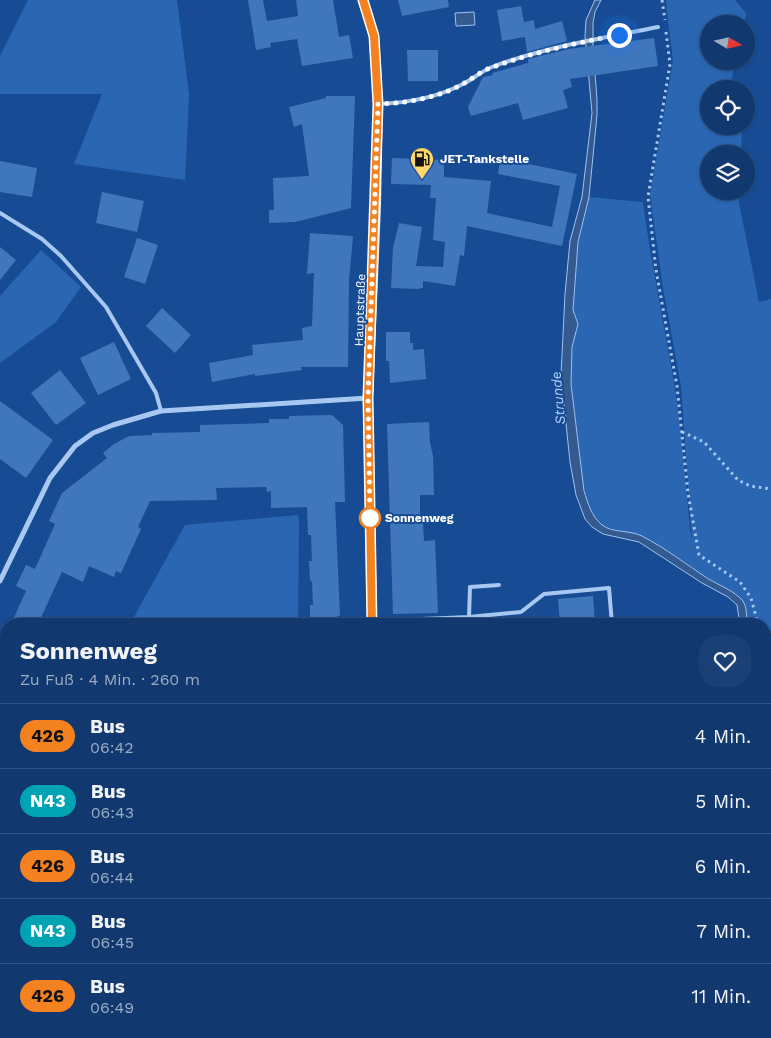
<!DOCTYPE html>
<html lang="de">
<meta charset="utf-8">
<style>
:root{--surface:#113970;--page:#1a4075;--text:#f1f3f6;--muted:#9cacc3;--line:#305383}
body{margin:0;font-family:"Work Sans",sans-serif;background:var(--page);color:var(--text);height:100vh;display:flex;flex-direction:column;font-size:19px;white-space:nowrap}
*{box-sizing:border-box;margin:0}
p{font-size:16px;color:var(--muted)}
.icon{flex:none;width:28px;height:28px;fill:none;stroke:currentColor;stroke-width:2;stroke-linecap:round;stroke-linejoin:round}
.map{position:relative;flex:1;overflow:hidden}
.sheet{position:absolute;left:0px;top:618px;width:771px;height:421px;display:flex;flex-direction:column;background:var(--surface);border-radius:20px 20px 0 0;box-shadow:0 1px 4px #0004,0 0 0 1px var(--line)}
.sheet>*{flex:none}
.badge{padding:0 10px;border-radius:16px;font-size:18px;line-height:32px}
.needle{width:32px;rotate:99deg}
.tools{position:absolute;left:700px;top:15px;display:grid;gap:10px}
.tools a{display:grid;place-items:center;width:55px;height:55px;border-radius:50%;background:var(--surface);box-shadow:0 1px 4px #0004,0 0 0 1px var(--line);font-size:25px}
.you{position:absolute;width:25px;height:25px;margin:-12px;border:4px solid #fff;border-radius:50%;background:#1a73e8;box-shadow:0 0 0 8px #1a73e833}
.map>.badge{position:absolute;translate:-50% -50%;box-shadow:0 0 0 2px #fff}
.round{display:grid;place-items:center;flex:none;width:52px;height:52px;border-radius:20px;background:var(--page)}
.headline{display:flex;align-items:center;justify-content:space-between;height:85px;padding:0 20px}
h1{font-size:24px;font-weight:700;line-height:38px}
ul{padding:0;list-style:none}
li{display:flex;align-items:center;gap:15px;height:65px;padding:0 20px;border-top:1px solid var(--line)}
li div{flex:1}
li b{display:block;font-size:19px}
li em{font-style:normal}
li .badge{min-width:55px;font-weight:700;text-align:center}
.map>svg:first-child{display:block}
</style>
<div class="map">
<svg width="771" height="1038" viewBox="0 0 771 1038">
<rect width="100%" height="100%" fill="#174c95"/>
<!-- green -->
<g fill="#2b66b3">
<path d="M 28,0 L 177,0 L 189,95 L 185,180 L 74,164 L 102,94 L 0,94 L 0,56 Z"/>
<path d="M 666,0 L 735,0 L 746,13 L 744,24 L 709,24 L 709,61 L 735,61 L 730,89 L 709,89 L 709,126 L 742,126 L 741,154 L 709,154 L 709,191 L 740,191 L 739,203 L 759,302 L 771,299 L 771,755 L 765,728 L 765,624 L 746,624 L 747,614 L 743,602 L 735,595 L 705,577 L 688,564 L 640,535 L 604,527 L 595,518 L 589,506 L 584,491 L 571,384 L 572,347 L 578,324 L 573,310 L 578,242 L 589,197 L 643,202 C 651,265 665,327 675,389 C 682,436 686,483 690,530 L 692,540 L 681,386 L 663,288 L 650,195 L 673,60 C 671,40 667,20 666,0 Z"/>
<path d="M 41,250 L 81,287 L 56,322 L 0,363 L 0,296 Z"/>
<path d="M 298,515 L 299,523 L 298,624 L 130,624 L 185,525 Z"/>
<path d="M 529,1032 L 580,1033 L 584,1038 L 519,1038 Z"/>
</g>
<!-- water -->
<g fill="#345a8f" stroke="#9bc3f3">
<path d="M 595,0 L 601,0 L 595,12 L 593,23 L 593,46 L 597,100 L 597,115 L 589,197 L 578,242 L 573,310 L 578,324 L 572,347 L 571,384 L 584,491 C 588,503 591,516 602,525 C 612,533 630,530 642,536 C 665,548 686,564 707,578 C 718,585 735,591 743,601 C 747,608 747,616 746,624 L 736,624 L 739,618 L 737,605 L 728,597 L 702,583 L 639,542 L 603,534 L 592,527 L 585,519 L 576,495 L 570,462 L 561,375 L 565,294 L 570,241 L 582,197 L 592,113 L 585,36 L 586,20 Z"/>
<path d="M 474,12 L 475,25 L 456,26 L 455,13 Z"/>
</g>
<!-- building -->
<g fill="#4076bc">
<path d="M 248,0 L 263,0 L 267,21 L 298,16 L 296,0 L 333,0 L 339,37 L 349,35 L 353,58 L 302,66 L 297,39 L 270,43 L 271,47 L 256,50 Z"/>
<path d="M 398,0 L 448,0 L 449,7 L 402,16 Z"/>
<path d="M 521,6 L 524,22 L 534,20 L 535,29 L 562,21 L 567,41 L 527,52 L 525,37 L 502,41 L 497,10 Z"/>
<path d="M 654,38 L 658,66 L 570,79 L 572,87 L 563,90 L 568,108 L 523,120 L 518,103 L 471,116 L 468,107 L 483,77 L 493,75 L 492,73 L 528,63 L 528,59 L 569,49 Z"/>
<path d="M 407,50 L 438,50 L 438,81 L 408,81 Z"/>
<path d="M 326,96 L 355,96 L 351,208 L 295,222 L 269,223 L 269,210 L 274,210 L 273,178 L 309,176 L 302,124 L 294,127 L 289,107 L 326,98 Z"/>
<path d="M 392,158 L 444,160 L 444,177 L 491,181 L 487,213 L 552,227 L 560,186 L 498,174 L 500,158 L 577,174 L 562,246 L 467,226 L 464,256 L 460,255 L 455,286 L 423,281 L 423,288 L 419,288 L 420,289 L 391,288 L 393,248 L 399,223 L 422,227 L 416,266 L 443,267 L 445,242 L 433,240 L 436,198 L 430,198 L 431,185 L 391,184 Z"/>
<path d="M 0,161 L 37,168 L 32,197 L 0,192 Z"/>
<path d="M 102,192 L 144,201 L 137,232 L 96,223 Z"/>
<path d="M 310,233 L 353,236 L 349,281 L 348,367 L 301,367 L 302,370 L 255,376 L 255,374 L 212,382 L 209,363 L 253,355 L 252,345 L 303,340 L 302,328 L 312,326 L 314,273 L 307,274 Z"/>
<path d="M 137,238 L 158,245 L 145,284 L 124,277 Z"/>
<path d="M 0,247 L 16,260 L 0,280 Z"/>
<path d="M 162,308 L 191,335 L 175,353 L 146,326 Z"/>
<path d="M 386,332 L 410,332 L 410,343 L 413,343 L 413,350 L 424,349 L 426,379 L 390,383 L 389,361 L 386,361 Z"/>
<path d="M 114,342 L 131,379 L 98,395 L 80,358 Z"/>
<path d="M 60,370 L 86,403 L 56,425 L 31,393 Z"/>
<path d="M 0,401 L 53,440 L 26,478 L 0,459 Z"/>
<path d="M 332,415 L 343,425 L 345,502 L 335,502 L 340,616 L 337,616 L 337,624 L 310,624 L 310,605 L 313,605 L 312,582 L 310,580 L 309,561 L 312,561 L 311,535 L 308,535 L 307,507 L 271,508 L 271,491 L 267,492 L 266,487 L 216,488 L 217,500 L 150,501 L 138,527 L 141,529 L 121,573 L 116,571 L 114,577 L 89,566 L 83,582 L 62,572 L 38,624 L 11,624 L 26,591 L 16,586 L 26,565 L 35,569 L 55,524 L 49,521 L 62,493 L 107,458 L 103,453 L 114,444 L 129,436 L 152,435 L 152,433 L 200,432 L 200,425 L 269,423 L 269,419 L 289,419 L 289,416 Z"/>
<path d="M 429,422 L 430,442 L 433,456 L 434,495 L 420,495 L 420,523 L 423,523 L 424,541 L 435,540 L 438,613 L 393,614 L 387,424 Z"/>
<path d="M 593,596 L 595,624 L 560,624 L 558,599 Z"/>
</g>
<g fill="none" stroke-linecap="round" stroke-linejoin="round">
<!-- path -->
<g stroke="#a9c8f1" stroke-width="3" stroke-dasharray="2.5 4" stroke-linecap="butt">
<path d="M 662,0 L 665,20"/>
<path d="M 666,32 L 670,64 L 648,197 L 656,270 L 677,386 L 688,493 L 699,555 L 740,582 L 751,598 L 758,624"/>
<path d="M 682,432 L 704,442 L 738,480 L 750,486 L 771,489"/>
<path d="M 765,661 L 771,702"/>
</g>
<!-- service -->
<g stroke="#a9c8f1" stroke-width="4">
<path d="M 378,104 C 408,103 436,98 463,84 C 473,79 482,71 492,67 C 545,47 603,38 658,27"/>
<path d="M 0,213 L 42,239 L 61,256 L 106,307 L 156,393 L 161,411"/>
<path d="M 469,617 L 470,587 L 499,585"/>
<path d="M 374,621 L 469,617 L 521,612 L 544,594 L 609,588 L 612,624"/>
<path d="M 596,1032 L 600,1038"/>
<path d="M 637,1032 L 637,1038"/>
</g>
<!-- minor -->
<g stroke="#a9c8f1" stroke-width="5">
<path d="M 0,581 L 50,478 L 75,446 L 93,433 L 113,425 L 161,411 L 368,398"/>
<path d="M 0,1030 L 9,1038"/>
<path d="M 248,1038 L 253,1032"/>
</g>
<!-- secondary -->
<g stroke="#d7e6fb" stroke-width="10">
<path d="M 363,0 L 374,36 L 378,104 L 376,206 L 368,398 L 372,624"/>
<path d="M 487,1032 L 491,1038"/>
</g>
</g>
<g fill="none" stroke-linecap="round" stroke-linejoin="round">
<!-- line casing -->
<g stroke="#fff" stroke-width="11">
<path id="line" d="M 363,0 L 374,36 L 378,104 L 368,398 L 372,624"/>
</g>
<!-- line -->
<use href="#line" stroke="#f58220" stroke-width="8"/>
<!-- walk -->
<path stroke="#fff" stroke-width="5" stroke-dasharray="0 9" d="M 370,518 L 368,398 L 378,104 C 408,103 437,98 463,84 C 473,78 483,70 493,67 C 535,52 576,43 619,35"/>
</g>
<!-- icons -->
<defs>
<g id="fuel-pin" transform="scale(1.25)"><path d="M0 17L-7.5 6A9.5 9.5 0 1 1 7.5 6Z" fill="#ffd668" stroke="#174c95"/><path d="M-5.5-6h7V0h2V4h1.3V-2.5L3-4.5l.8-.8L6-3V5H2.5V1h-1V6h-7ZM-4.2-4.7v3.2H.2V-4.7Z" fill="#111"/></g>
</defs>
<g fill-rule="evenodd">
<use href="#fuel-pin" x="422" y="159"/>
</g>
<!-- markers -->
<circle fill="#fff" stroke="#f58220" stroke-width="2.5" cx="370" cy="518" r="10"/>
<g text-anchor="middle" stroke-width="4" stroke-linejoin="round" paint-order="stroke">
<!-- poi labels -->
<g font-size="12" font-weight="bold" fill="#fff" stroke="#174c95" text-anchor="start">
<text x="440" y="163">JET-Tankstelle</text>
</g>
<!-- street labels -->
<g font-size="12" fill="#fff" stroke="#174c95">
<text transform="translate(360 310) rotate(-88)" y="4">Hauptstraße</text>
</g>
<!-- stop labels -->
<g font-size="12" font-weight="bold" fill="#fff" stroke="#174c95" text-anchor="start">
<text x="385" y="522">Sonnenweg</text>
</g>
<!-- water labels -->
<g font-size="14" font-style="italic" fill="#b5d2f7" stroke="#174c95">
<text transform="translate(558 398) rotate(-95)" y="5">Strunde</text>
</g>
</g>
</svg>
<div class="tools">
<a><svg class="needle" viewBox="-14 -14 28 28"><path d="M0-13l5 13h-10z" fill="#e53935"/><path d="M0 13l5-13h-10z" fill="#9cacc3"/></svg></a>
<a><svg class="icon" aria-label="locate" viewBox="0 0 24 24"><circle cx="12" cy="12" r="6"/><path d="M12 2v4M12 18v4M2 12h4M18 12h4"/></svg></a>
<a><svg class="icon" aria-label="layers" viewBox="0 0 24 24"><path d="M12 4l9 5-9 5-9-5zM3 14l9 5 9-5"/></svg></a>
</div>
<div class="you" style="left:619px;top:35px"></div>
<section class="sheet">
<div class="headline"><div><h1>Sonnenweg</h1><p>Zu Fuß · 4 Min. · 260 m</p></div><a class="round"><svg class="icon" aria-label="heart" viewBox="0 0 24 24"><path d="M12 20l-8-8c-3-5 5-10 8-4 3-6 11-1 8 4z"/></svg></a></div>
<ul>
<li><span class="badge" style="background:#f58220;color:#111">426</span><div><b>Bus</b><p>06:42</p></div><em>4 Min.</em></li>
<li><span class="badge" style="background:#00a3b4;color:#fff">N43</span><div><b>Bus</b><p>06:43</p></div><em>5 Min.</em></li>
<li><span class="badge" style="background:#f58220;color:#111">426</span><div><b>Bus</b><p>06:44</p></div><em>6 Min.</em></li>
<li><span class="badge" style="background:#00a3b4;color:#fff">N43</span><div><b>Bus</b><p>06:45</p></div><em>7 Min.</em></li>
<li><span class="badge" style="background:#f58220;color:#111">426</span><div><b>Bus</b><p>06:49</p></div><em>11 Min.</em></li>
</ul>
</section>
</div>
